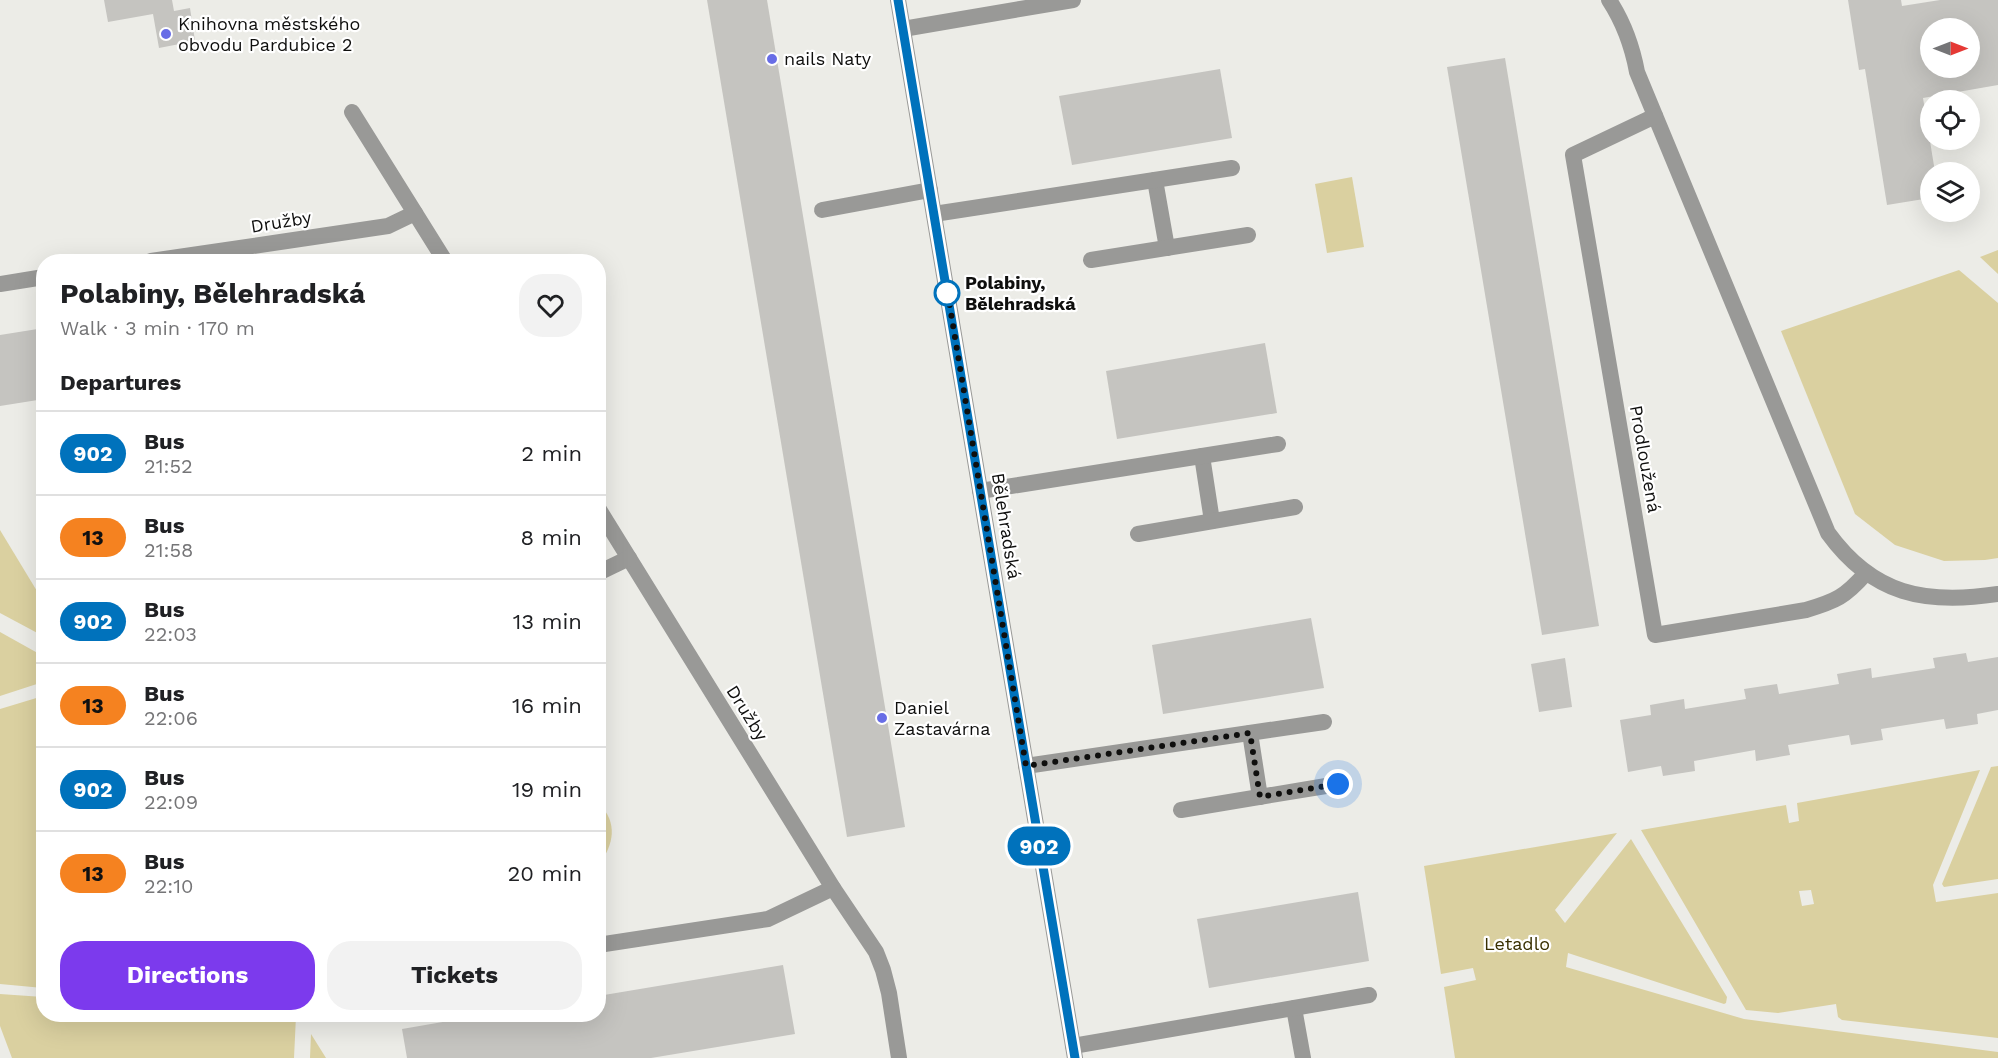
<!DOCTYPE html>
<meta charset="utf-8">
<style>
:root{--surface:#fff;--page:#f2f2f2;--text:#202124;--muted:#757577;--line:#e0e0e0;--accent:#7c3aed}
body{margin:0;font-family:"Work Sans",sans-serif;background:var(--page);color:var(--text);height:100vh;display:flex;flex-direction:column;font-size:22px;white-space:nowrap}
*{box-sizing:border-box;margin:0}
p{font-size:20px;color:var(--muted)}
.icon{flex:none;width:33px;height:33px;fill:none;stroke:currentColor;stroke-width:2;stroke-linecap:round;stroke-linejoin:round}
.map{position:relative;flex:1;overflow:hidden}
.details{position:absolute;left:36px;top:254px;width:570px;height:768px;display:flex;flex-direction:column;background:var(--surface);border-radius:24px;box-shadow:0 6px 24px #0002}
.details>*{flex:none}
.badge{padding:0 12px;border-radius:20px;font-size:21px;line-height:39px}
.needle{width:39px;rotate:90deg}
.buttons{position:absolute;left:1920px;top:18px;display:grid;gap:12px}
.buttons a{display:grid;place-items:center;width:60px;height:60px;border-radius:50%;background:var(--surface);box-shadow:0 6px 24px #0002;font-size:30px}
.you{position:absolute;width:30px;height:30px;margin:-15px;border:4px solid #fff;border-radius:50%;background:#1a73e8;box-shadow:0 0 0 9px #1a73e833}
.map>.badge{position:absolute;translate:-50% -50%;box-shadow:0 0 0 3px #fff}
h2{padding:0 24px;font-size:22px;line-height:54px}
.round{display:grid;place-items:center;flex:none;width:63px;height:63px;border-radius:24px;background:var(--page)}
.head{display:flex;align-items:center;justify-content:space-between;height:102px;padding:0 24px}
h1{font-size:28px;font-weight:700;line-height:45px}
.button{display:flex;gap:12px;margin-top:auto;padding:12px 24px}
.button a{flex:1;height:69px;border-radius:24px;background:var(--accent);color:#fff;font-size:24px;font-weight:700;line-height:69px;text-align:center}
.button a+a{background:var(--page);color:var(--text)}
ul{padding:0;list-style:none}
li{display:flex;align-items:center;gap:18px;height:84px;padding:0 24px;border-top:2px solid var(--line)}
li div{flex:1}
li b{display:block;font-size:22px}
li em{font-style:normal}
li .badge{min-width:66px;font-weight:700;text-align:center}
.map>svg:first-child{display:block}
</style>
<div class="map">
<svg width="1998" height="1058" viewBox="0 0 1998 1058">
<rect width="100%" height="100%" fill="#ecece7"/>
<!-- green -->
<g fill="#dad0a0" fill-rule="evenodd">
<path d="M 1352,177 L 1364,247 L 1327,253 L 1315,184 Z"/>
<path d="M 1998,250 L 1998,274 L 1980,257 Z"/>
<path d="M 1959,270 L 1998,303 L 1998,558 L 1985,560 L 1944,561 L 1895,545 L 1855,514 L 1781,331 Z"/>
<path d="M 0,530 L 43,601 L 43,636 L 0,613 Z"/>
<path d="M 0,632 L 43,656 L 43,682 L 0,696 Z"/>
<path d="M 43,696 L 44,696 L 43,988 L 0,984 L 0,709 Z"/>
<path d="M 1998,766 L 1998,879 L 1944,887 L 1942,884 L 1991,767 Z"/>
<path d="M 1980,770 L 1933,885 L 1936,902 L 1998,893 L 1998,1038 L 1842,1020 L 1838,1017 L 1836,1004 L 1778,1013 L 1746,1010 L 1641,830 L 1786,805 L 1789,823 L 1799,821 L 1797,803 ZM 1811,890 L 1814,904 L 1802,906 L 1799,891 Z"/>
<path d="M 599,804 C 618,822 614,845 599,864 Z"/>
<path d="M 1617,833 L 1555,910 L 1565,923 L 1631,839 L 1727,997 L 1726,1003 L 1724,1004 L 1568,953 L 1566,967 L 1744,1019 L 1998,1052 L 1998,1058 L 1455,1058 L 1444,987 L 1476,980 L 1473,968 L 1441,974 L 1424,866 Z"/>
<path d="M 0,994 L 43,997 L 44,1014 L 264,1014 L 296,1016 L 294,1058 L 12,1058 L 0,1026 Z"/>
<path d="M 311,1034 L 326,1058 L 310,1058 Z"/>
</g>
<!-- building -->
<g fill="#c5c4c0" fill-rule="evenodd">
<path d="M 104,0 L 172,0 L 174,11 L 190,8 L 195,41 L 159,48 L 153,14 L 108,22 Z"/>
<path d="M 707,0 L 767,0 L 905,827 L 847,837 Z"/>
<path d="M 1848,0 L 1901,0 L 1902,6 L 1940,0 L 1998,0 L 1998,85 L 1923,98 L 1935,172 L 1930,172 L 1930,198 L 1887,205 L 1865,69 L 1859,70 ZM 1930,28 L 1970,28 L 1970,68 L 1930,68 Z"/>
<path d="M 1505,58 L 1599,626 L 1542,635 L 1447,67 Z"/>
<path d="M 1220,69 L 1232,138 L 1072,165 L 1059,96 Z"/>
<path d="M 44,328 L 44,399 L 0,406 L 0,335 Z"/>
<path d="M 1265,343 L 1277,413 L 1117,439 L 1106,371 Z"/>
<path d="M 1311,618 L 1324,688 L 1163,714 L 1152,645 Z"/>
<path d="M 1966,653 L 1968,662 L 1998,657 L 1998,710 L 1977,714 L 1978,724 L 1946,729 L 1944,719 L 1881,729 L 1883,740 L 1851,745 L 1849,735 L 1788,745 L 1790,755 L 1756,761 L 1755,750 L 1694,761 L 1695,771 L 1663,776 L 1661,766 L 1628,772 L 1620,720 L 1651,715 L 1650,705 L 1684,699 L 1685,709 L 1746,699 L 1744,689 L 1777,684 L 1779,694 L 1839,684 L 1837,674 L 1871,668 L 1872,678 L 1935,668 L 1933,658 Z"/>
<path d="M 1565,658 L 1572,707 L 1539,712 L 1531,664 Z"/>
<path d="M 1358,892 L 1369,961 L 1209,988 L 1197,919 Z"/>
<path d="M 783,965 L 795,1034 L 651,1058 L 407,1058 L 402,1029 L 489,1014 L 598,1014 L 598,996 Z"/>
</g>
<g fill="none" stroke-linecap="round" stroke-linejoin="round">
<!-- service -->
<g stroke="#999997" stroke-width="16">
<path d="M 1155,180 L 1167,248"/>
<path d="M 822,210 L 930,190"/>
<path d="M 934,214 L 1232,168"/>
<path d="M 1091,260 L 1248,235"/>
<path d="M 1202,456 L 1212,521"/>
<path d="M 980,491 L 1278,444"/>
<path d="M 1138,534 L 1295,507"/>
<path d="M 1250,733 L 1260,797"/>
<path d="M 1026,766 L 1324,722"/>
<path d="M 1181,810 L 1338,784"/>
<path d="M 1294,1008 L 1303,1058"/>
<path d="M 1073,1046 L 1369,995"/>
</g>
<!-- minor -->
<g stroke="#999997" stroke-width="16">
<path d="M 898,0 L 1075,1058"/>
<path d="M 1609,0 C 1624,23 1632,45 1637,72 L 1828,533 C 1873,595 1925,605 1998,594"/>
<path d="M 903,29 L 1073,0"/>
<path d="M 352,112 L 445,261"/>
<path d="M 1655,116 L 1573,155 L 1655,635 L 1806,610 C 1836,601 1845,597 1866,573"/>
<path d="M 151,261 L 388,226 L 415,213"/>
<path d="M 0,284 L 44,277"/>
<path d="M 598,508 L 833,888 L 876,952 L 883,970 L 889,993 L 899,1058"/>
<path d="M 598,573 L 629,558"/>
<path d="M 598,945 L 768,919 L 833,888"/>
</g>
</g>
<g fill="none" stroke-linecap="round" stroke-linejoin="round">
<!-- line casing -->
<g stroke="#fff" stroke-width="14">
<path id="line" d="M 898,0 L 1075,1058"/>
</g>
<!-- line -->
<use href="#line" stroke="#0072bc" stroke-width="9"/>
<!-- walk -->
<path stroke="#0f0f0e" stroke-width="6" stroke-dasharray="0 10.8" d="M 947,293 L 946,283 L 1026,766 L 1250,733 L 1260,797 L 1338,784"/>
</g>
<!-- markers -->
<g fill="#686de6" stroke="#fff" stroke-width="2">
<circle cx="166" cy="34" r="6"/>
<circle cx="772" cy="59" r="6"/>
<circle cx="882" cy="718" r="6"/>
</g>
<circle fill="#fff" stroke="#0072bc" stroke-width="3" cx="947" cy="293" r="12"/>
<g text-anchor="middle" stroke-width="4.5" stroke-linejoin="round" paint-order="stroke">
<!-- poi labels -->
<g font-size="18" fill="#0f0f0e" stroke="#fff" text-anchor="start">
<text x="178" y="30">Knihovna městského<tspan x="178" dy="21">obvodu Pardubice 2</tspan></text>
<text x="784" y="65">nails Naty</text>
<text x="894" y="714">Daniel<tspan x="894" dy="21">Zastavárna</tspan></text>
</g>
<!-- street labels -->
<g font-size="18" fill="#0f0f0e" stroke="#fff">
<text transform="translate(281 222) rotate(-9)" y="6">Družby</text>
<text transform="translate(1645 459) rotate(80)" y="6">Prodloužená</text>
<text transform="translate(1006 526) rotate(81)" y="6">Bělehradská</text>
<text transform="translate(747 713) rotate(58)" y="6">Družby</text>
</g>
<!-- stop labels -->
<g font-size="18" font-weight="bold" fill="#0f0f0e" stroke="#fff" text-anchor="start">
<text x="965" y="289">Polabiny,<tspan x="965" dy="21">Bělehradská</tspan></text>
</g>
<!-- park labels -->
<g font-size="18" fill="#382f00" stroke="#fff">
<text x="1517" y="950">Letadlo</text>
</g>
</g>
</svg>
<div class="buttons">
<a><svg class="needle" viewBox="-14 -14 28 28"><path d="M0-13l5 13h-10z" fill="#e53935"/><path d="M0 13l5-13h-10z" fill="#757577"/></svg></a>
<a><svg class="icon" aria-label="locate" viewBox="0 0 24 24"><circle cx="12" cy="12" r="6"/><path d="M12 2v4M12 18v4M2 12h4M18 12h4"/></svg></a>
<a><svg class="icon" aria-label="layers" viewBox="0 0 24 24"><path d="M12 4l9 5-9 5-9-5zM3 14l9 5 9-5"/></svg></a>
</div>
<div class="you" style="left:1338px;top:784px"></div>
<b class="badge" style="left:1039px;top:846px;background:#0072bc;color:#fff">902</b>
<section class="details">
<div class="head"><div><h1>Polabiny, Bělehradská</h1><p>Walk · 3 min · 170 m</p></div><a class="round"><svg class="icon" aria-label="heart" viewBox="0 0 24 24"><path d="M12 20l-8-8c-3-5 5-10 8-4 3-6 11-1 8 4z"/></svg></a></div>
<h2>Departures</h2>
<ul>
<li><span class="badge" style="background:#0072bc;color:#fff">902</span><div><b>Bus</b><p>21:52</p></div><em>2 min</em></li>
<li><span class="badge" style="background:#f58220;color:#111">13</span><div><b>Bus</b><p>21:58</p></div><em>8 min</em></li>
<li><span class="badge" style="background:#0072bc;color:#fff">902</span><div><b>Bus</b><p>22:03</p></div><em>13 min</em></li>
<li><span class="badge" style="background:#f58220;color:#111">13</span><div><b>Bus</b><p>22:06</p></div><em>16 min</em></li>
<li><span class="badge" style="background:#0072bc;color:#fff">902</span><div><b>Bus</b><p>22:09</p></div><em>19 min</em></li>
<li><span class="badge" style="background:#f58220;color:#111">13</span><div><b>Bus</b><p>22:10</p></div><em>20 min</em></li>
</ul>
<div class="button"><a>Directions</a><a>Tickets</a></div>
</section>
</div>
